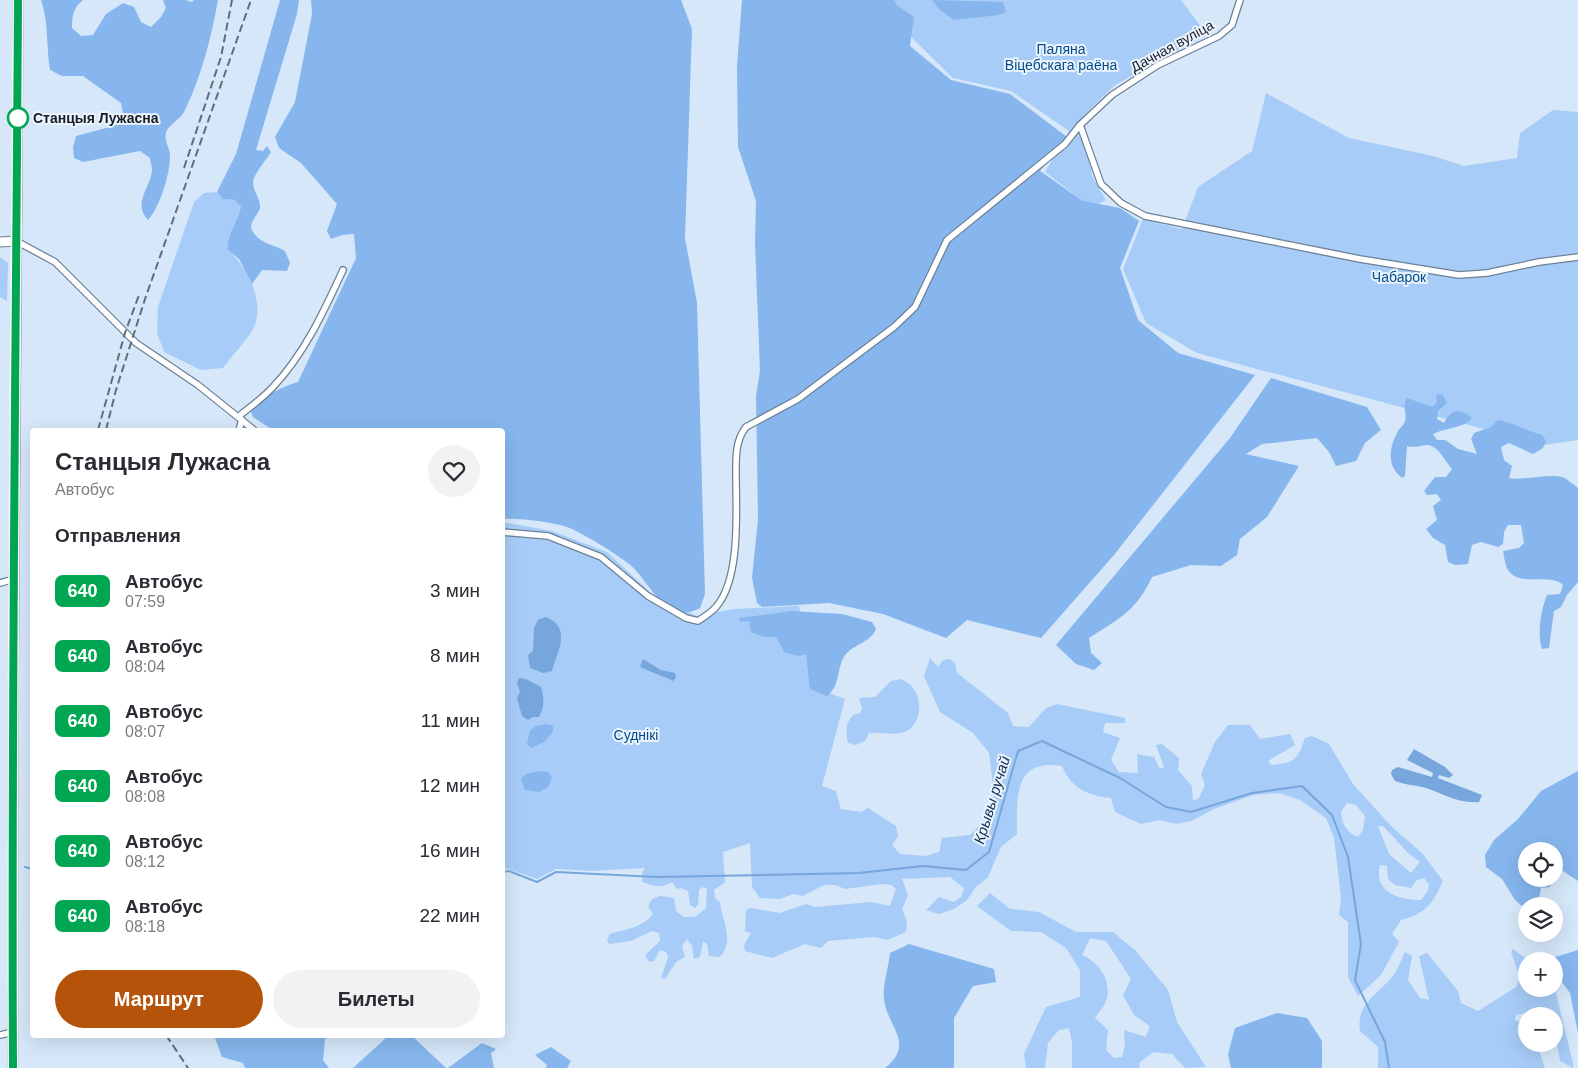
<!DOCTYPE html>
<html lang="ru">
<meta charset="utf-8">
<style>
:root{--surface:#fff;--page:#f2f2f3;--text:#2b2b33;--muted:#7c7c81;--accent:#b45309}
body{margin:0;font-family:Arial,sans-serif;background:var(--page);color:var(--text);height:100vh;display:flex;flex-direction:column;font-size:19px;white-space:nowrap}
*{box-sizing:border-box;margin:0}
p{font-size:16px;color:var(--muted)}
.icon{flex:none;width:28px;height:28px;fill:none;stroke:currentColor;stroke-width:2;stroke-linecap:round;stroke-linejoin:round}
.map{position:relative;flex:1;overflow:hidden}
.panel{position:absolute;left:30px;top:428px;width:475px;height:610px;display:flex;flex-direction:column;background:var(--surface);border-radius:5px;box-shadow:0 5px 20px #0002}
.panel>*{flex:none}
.badge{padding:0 10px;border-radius:8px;font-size:18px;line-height:32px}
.buttons{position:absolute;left:1518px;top:842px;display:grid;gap:10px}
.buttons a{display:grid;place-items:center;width:45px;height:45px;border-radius:50%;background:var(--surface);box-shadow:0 5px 20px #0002;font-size:25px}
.map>.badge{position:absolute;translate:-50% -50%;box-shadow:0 0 0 2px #fff}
h2{padding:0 25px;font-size:19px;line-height:45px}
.round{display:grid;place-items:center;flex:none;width:52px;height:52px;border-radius:26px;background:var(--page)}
.headline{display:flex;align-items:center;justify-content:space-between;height:85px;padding:0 25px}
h1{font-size:24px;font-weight:700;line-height:38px}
.primary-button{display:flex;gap:10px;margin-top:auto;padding:10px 25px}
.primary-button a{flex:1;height:58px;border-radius:30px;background:var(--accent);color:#fff;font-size:20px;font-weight:700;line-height:58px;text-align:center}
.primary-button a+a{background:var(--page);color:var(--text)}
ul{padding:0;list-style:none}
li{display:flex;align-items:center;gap:15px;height:65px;padding:0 25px}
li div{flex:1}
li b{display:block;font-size:19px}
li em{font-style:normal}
li .badge{min-width:55px;font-weight:700;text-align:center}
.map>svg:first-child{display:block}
</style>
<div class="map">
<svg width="1578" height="1068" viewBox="0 0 1578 1068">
<rect width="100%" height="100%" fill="#d6e7fa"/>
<!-- green -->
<g fill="#a7ccf7" fill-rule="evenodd">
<path d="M 890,0 L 1181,0 L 1207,35 L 1115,85 L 1084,115 L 1092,176 L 1106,200 L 1092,208 L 1045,172 L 1069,131 L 1011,91 L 953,78 L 910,36 Z"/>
<path d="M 1266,93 L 1349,138 L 1433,156 L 1464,166 L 1517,158 L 1520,133 L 1553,110 L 1578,112 L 1578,440 L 1544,445 L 1197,353 L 1146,323 L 1123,269 L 1143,219 L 1182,229 L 1198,187 L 1252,151 Z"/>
<path d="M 217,192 L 223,199 L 235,200 L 241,207 C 237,222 226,235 228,250 C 247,267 265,301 254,327 C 249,338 230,358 223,368 L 201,370 L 164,352 L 157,333 L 158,307 L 194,202 L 204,193 Z"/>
<path d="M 0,257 L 8,263 L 7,301 L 0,297 Z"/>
<path d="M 502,522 L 552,531 L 607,552 L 656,598 L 697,616 L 734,609 L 799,606 L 816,688 L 845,699 L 822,786 L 836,791 L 841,809 L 861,812 L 868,808 L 896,826 L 898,836 L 892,845 L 900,854 L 926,856 L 939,852 L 942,838 L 970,835 L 987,818 L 994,794 L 989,753 L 973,733 L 940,712 L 924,676 L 930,658 L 938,667 L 943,660 L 950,659 L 955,663 L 957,673 L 1008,713 L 1013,726 L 1029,727 L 1046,708 L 1057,704 L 1125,718 L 1125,723 L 1105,723 L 1103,732 L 1120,738 L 1111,760 L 1119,772 L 1138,773 L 1137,754 L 1154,757 L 1160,769 L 1164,767 L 1156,745 L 1162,744 L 1179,758 L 1178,770 L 1192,786 L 1193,801 L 1199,798 L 1205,785 L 1201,774 L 1215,742 L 1228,725 L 1250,725 L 1260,739 L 1290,734 L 1295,745 L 1268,761 L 1272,765 C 1295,763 1297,760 1305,738 L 1312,736 L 1329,744 L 1353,784 L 1393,828 L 1422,853 L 1443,881 C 1433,903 1426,914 1401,920 L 1392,934 L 1399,942 L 1381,975 L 1358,996 L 1348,977 L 1348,922 L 1339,915 L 1341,898 L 1334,838 L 1326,818 L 1300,800 L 1279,793 L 1253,795 L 1214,809 L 1191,821 L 1176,824 L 1159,820 L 1141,824 L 1115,812 L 1111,798 C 1088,796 1071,788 1062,766 C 1013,758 1017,798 1017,834 L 1001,847 L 988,877 L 976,887 L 966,901 L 954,909 L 939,914 L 926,910 L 939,897 L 954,902 L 961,897 L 964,888 L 950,877 L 902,879 L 908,895 L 902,909 L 907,921 L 906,932 L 887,940 L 875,937 L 828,941 L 821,948 L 805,944 L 772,958 L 745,951 L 744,945 L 751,933 L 745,931 L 746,910 L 750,908 L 780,913 L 806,904 L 815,907 L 871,902 L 890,906 L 896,889 L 891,885 L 882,884 L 845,889 L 835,885 L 824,885 L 803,896 L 793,894 L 780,899 L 760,898 L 752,887 L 750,843 L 723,852 L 725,882 L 714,890 L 715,898 L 720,902 C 722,920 735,941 720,957 L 709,956 L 707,944 L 703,941 L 700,957 L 694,959 L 692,946 L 687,939 L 682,946 L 685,957 L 676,962 L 665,979 L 661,978 L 668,957 L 666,952 L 660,950 L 654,961 L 649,962 L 645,955 L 660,941 L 659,933 L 652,931 L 631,941 L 609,944 L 607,939 L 610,934 C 626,929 642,928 653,914 L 648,906 L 652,899 L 660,896 L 674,898 L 676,911 L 684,917 L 695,917 L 706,908 L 707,889 L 702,887 L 699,890 L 698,905 L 695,908 L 690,905 L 688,891 L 681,888 L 677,889 L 672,882 C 662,889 653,886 642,882 L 642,873 L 645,868 L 592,871 L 556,869 L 537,879 L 503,867 ZM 1347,803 L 1356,805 L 1365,816 L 1363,830 L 1358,837 C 1346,832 1342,824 1341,812 ZM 1378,826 L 1383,826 L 1408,853 L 1420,862 L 1411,873 L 1389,854 ZM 1380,865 L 1387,866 L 1388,879 L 1395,885 L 1411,888 L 1417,880 L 1424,878 L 1429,885 L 1428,891 L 1421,900 C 1400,900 1373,893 1380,865 Z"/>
<path d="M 901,679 C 927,689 924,728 901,733 C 891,735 878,732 869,733 L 865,741 L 856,745 L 848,743 C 846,732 845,723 853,715 L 860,713 L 862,709 L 859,698 L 875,697 L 891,681 Z"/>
<path d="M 990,893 L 1010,909 L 1039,912 L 1076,932 L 1113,932 L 1136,951 L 1168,990 L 1177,1022 L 1206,1067 L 1185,1068 L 1172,1054 L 1153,1052 L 1140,1062 L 1139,1068 L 1072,1068 L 1072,1043 L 1069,1028 L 1059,1030 L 1048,1043 L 1045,1068 L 1026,1068 L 1024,1054 L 1046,1007 L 1080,997 L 1080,970 L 1066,948 L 1041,932 L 1011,931 L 977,906 ZM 1090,938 L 1106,941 L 1131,979 L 1123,995 L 1134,1015 L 1150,1026 L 1146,1037 L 1124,1030 L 1125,1045 L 1122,1057 L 1114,1058 L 1106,1050 L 1108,1030 L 1095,1018 C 1098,1013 1104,1007 1106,1001 C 1113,982 1099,962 1082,955 Z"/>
<path d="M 1513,949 L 1529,961 L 1526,961 L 1526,989 L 1553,989 L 1556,993 L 1573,1063 L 1573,1068 L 1560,1061 C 1558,1046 1554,1032 1554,1016 L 1546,1016 L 1541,1010 L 1516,1015 L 1515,1020 L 1526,1024 L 1526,1044 L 1537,1044 L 1545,1068 L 1378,1068 L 1378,1047 L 1360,1031 C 1356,1004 1377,995 1392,977 C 1398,970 1401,960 1405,952 L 1412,956 L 1408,980 L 1420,998 L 1429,1000 L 1419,956 L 1427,953 L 1458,991 L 1461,1003 L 1478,1011 L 1516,987 L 1520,978 L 1511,952 Z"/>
</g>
<!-- forest -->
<g fill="#86b6ed">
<path d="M 41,0 L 83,0 C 73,8 72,16 72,28 L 81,36 L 93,35 L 106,14 L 123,3 L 134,7 L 141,22 L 151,27 L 161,17 L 166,8 L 163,0 L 185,0 L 192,2 L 194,0 L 218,0 C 211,38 202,75 185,110 C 181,120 168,124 166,133 C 164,142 170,148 170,156 C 170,174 160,207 148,220 C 132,203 151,187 152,170 C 152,166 150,161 150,158 L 140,151 L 83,162 L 74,158 L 73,147 L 76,136 L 110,127 L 123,115 L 121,103 L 83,76 L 62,76 L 50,70 C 46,46 49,23 41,0 Z"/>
<path d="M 280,0 L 299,0 L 297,14 L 256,150 L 263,151 L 267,146 L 271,152 C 266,160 258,169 254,178 C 250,189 261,197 260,208 C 258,216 247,223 253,232 C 260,244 275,245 285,251 L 290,263 L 287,271 L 262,270 L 252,284 L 239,259 L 228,250 C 226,235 237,223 241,207 L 235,200 L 223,199 L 217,192 L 236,154 Z"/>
<path d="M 311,0 L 681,0 L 692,29 L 685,238 L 697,303 L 705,594 L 700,608 C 664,627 650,580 629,564 C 613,552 592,539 574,530 C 558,522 520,518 503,519 L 502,430 L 273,430 L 253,417 L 251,412 C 262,397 280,387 298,382 L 356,258 L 354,234 L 342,235 L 331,239 L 327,231 L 337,204 L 301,163 L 279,148 L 275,137 L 295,102 L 312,14 Z"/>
<path d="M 742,0 L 894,0 L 897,5 L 914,17 L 910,46 L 951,80 L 1010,94 L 1067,137 L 1040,171 L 1083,201 L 1120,208 L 1139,221 L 1120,268 L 1138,320 L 1178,353 L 1255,375 L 1114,555 L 1041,638 L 967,620 L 946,638 L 883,614 L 829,603 L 762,607 L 757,603 L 752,578 L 758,519 L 756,396 L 760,371 L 755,244 L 756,201 L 738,147 L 737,66 Z"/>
<path d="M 932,0 L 1003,2 L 1006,12 L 999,15 L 954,20 L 940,10 Z"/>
<path d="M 1271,378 L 1367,407 L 1381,430 L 1365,443 L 1356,461 L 1336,466 L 1329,452 L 1317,438 L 1262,444 L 1246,454 L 1299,466 L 1267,517 L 1240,539 L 1237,555 L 1221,566 L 1191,565 L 1152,577 C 1137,610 1119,619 1089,638 L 1091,653 L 1102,663 L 1094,670 L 1076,664 L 1056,645 L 1230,438 Z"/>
<path d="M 1442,394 L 1447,403 L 1438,411 L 1437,419 L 1444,423 C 1451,409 1461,408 1472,418 C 1467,427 1445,428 1433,434 L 1437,440 L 1445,440 L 1458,449 L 1477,454 L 1471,439 L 1474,433 L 1491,427 L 1498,420 C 1514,423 1527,431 1542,435 L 1546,441 L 1543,448 L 1533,454 L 1509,443 L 1501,447 L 1504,460 L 1512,466 L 1509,478 C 1524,481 1551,472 1565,478 C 1569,481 1574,485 1578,488 L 1578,582 L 1567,595 L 1561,607 L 1554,611 L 1549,648 L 1542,649 C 1537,633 1541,610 1547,595 L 1560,594 L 1563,585 C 1549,572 1520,588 1508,570 C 1505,565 1504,556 1503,551 L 1519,548 L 1524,543 L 1521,525 L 1508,525 L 1504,532 L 1503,544 L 1498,547 L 1481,542 L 1472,545 L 1468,564 L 1455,565 L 1448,562 L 1445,545 L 1433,538 L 1426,529 L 1437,520 L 1433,506 L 1441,500 L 1437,494 L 1427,495 L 1424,491 L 1435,477 L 1446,477 L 1452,469 C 1445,461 1438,445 1427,445 C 1419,446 1415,448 1407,446 L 1405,476 L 1402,478 C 1386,465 1389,448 1398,431 C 1400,428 1404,425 1405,421 C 1407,412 1402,407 1407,398 L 1433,407 L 1437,402 L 1436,395 Z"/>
<path d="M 792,611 L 842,614 L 872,622 L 876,629 C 871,642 855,644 846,654 C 836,666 841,686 827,696 L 810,689 L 806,654 L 799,656 L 784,652 L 776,637 L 765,637 L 751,632 L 749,621 L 740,622 L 739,618 Z"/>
<path d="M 547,724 L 553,726 L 553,732 L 544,742 L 531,748 L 527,744 L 530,730 L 536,726 Z"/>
<path d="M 540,771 L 549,772 L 552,778 L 548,787 L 539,792 L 525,790 L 521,779 L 526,774 Z"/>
<path d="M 1578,771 L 1578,881 L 1554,865 L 1554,851 L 1526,851 L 1523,854 L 1526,864 L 1526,879 L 1546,879 L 1551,883 L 1550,887 L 1541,888 L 1539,899 L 1522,906 L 1515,900 L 1502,879 L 1486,867 L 1485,855 L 1494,840 L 1518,819 L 1541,791 Z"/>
<path d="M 909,944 L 994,969 L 996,982 L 973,986 L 954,1018 L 954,1068 L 885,1068 C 916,1043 887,1027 884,999 C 882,987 889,966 890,953 Z"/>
<path d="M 1578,950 L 1578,1033 L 1570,993 L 1554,972 L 1554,961 L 1551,961 L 1552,958 Z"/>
<path d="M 1277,1013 L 1307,1018 L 1322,1041 L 1322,1068 L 1231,1068 L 1228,1054 L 1235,1028 Z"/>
<path d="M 214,1035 L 331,1035 L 325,1039 L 323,1060 L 329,1068 L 245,1068 L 243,1063 L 222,1057 Z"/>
<path d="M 400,1035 L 411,1035 L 446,1068 L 353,1068 L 387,1037 Z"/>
<path d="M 482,1043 L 496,1049 L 491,1053 L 494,1068 L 448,1068 Z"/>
<path d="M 551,1047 L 571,1061 L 567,1068 L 546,1068 L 547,1065 L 535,1055 Z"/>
</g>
<!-- water -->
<g fill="#77a6dc">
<path d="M 546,617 C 572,628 558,650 552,671 L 543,673 L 530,668 L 528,655 L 533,651 L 534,628 L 538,620 Z"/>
<path d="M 643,659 L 661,670 L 675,673 L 676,678 L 673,681 L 669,679 L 642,668 L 640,666 Z"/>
<path d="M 519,678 L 526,679 L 541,687 C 544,698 545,706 539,717 L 533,717 L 528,720 L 522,716 L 517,698 L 520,692 L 517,683 Z"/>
<path d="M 1414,749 L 1445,767 L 1453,775 L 1449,778 L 1439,775 L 1438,778 L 1482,795 L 1479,802 C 1459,804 1444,794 1426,788 C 1416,785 1405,785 1395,781 L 1391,774 L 1392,770 L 1398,767 L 1432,777 L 1433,773 L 1407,760 Z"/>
</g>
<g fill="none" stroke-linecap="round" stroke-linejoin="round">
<!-- stream -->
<g stroke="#77a6dc" stroke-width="2">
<path d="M 25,867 L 32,869"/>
<path d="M 502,872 L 509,871 L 537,882 L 556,872 L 657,877 L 859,873 L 923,866 L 966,870 L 989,852 L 1018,751 L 1042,741 L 1120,778 L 1166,807 L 1191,812 L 1252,793 L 1302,786 L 1332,815 L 1348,857 L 1361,944 L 1355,980 L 1385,1042 L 1389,1068"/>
</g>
<!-- street casing -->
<g stroke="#6d8095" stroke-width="8">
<g id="street">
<path d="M 1080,125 L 1101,184 L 1121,203 L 1145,216 L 1360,259 L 1459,275 L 1487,273 L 1539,262 L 1578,257"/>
<path d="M 16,241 L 55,262 L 136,343 L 198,385 L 254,430"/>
<path d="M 238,417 C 250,407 263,398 273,387 C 305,353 324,311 343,270"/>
<path d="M 239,430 L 242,420"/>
<path d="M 502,532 L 548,536 L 601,557 L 648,596 L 686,618 L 698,621 C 704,617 712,612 716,607 C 741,578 736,511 736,475 C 736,458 735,441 746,427 L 798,399 L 894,327 L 915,307 L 947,240 L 1065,144 L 1080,125 L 1112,95 L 1158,65 L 1219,36 L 1232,25 L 1240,0"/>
<path d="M 0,583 L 14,579"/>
<path d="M 0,1035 L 13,1032"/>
</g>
</g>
<!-- secondary casing -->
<g stroke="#6d8095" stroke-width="11">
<path id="secondary" d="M 0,242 L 16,241"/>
</g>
<!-- primary casing -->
<g stroke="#6d8095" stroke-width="11">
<path id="primary" d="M 13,1068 C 11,712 17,356 18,0"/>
</g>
<!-- street -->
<use href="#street" stroke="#fff" stroke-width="5.5"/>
<!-- secondary -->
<use href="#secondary" stroke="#fff" stroke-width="9"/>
<!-- primary -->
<use href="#primary" stroke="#fff" stroke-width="9"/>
<!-- rail -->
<g stroke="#626d7a" stroke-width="2" stroke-dasharray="8 4" stroke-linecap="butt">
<path d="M 184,168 L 221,57 L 232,0"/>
<path d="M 98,430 L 125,333 L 139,295"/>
<path d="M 106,430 L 116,390 L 145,299 L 251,0"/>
<path d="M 166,1035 L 188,1068"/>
</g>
</g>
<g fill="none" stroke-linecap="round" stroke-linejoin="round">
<!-- line casing -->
<g stroke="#fff" stroke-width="11">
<path id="line" d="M 13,1068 C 11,712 16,356 18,0"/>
</g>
<!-- line -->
<use href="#line" stroke="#00a651" stroke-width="8"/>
</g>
<!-- markers -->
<circle fill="#fff" stroke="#00a651" stroke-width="2.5" cx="18" cy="118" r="10"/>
<g text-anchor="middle" stroke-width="4" stroke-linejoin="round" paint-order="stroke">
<!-- street labels -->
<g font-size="14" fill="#151c25" stroke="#ebf3fd">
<text transform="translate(1172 46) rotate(-29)" y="5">Дачная вуліца</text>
</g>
<!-- park labels -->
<g font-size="14" fill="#014c8c" stroke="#ebf3fd">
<text x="1061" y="54">Паляна<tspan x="1061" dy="16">Віцебскага раёна</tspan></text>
<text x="1399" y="282">Чабарок</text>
<text x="636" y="740">Суднікі</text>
</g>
<!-- stop labels -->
<g font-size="14" font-weight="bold" fill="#151c25" stroke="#ebf3fd" text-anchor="start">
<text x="33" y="123">Станцыя Лужасна</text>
</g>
<!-- water labels -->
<g font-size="15" font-style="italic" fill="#103255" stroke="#ebf3fd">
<text transform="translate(992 800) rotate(-73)" y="5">Крывы ручай</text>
</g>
</g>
</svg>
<div class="buttons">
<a><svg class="icon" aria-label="locate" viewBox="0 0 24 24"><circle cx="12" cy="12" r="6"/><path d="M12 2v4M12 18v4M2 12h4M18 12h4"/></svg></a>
<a><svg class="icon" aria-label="layers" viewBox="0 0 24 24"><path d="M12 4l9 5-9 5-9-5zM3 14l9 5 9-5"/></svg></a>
<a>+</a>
<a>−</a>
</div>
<section class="panel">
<div class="headline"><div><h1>Станцыя Лужасна</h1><p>Автобус</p></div><a class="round"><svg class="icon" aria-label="heart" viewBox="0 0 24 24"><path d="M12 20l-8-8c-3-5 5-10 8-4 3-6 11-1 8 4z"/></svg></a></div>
<h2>Отправления</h2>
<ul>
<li><span class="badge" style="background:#00a651;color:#fff">640</span><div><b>Автобус</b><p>07:59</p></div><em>3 мин</em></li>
<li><span class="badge" style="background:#00a651;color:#fff">640</span><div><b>Автобус</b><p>08:04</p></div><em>8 мин</em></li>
<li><span class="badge" style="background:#00a651;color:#fff">640</span><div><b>Автобус</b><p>08:07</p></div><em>11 мин</em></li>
<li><span class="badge" style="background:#00a651;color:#fff">640</span><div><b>Автобус</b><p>08:08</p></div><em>12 мин</em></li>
<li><span class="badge" style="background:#00a651;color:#fff">640</span><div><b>Автобус</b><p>08:12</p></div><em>16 мин</em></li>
<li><span class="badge" style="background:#00a651;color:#fff">640</span><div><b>Автобус</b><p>08:18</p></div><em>22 мин</em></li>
</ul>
<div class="primary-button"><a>Маршрут</a><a>Билеты</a></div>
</section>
</div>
